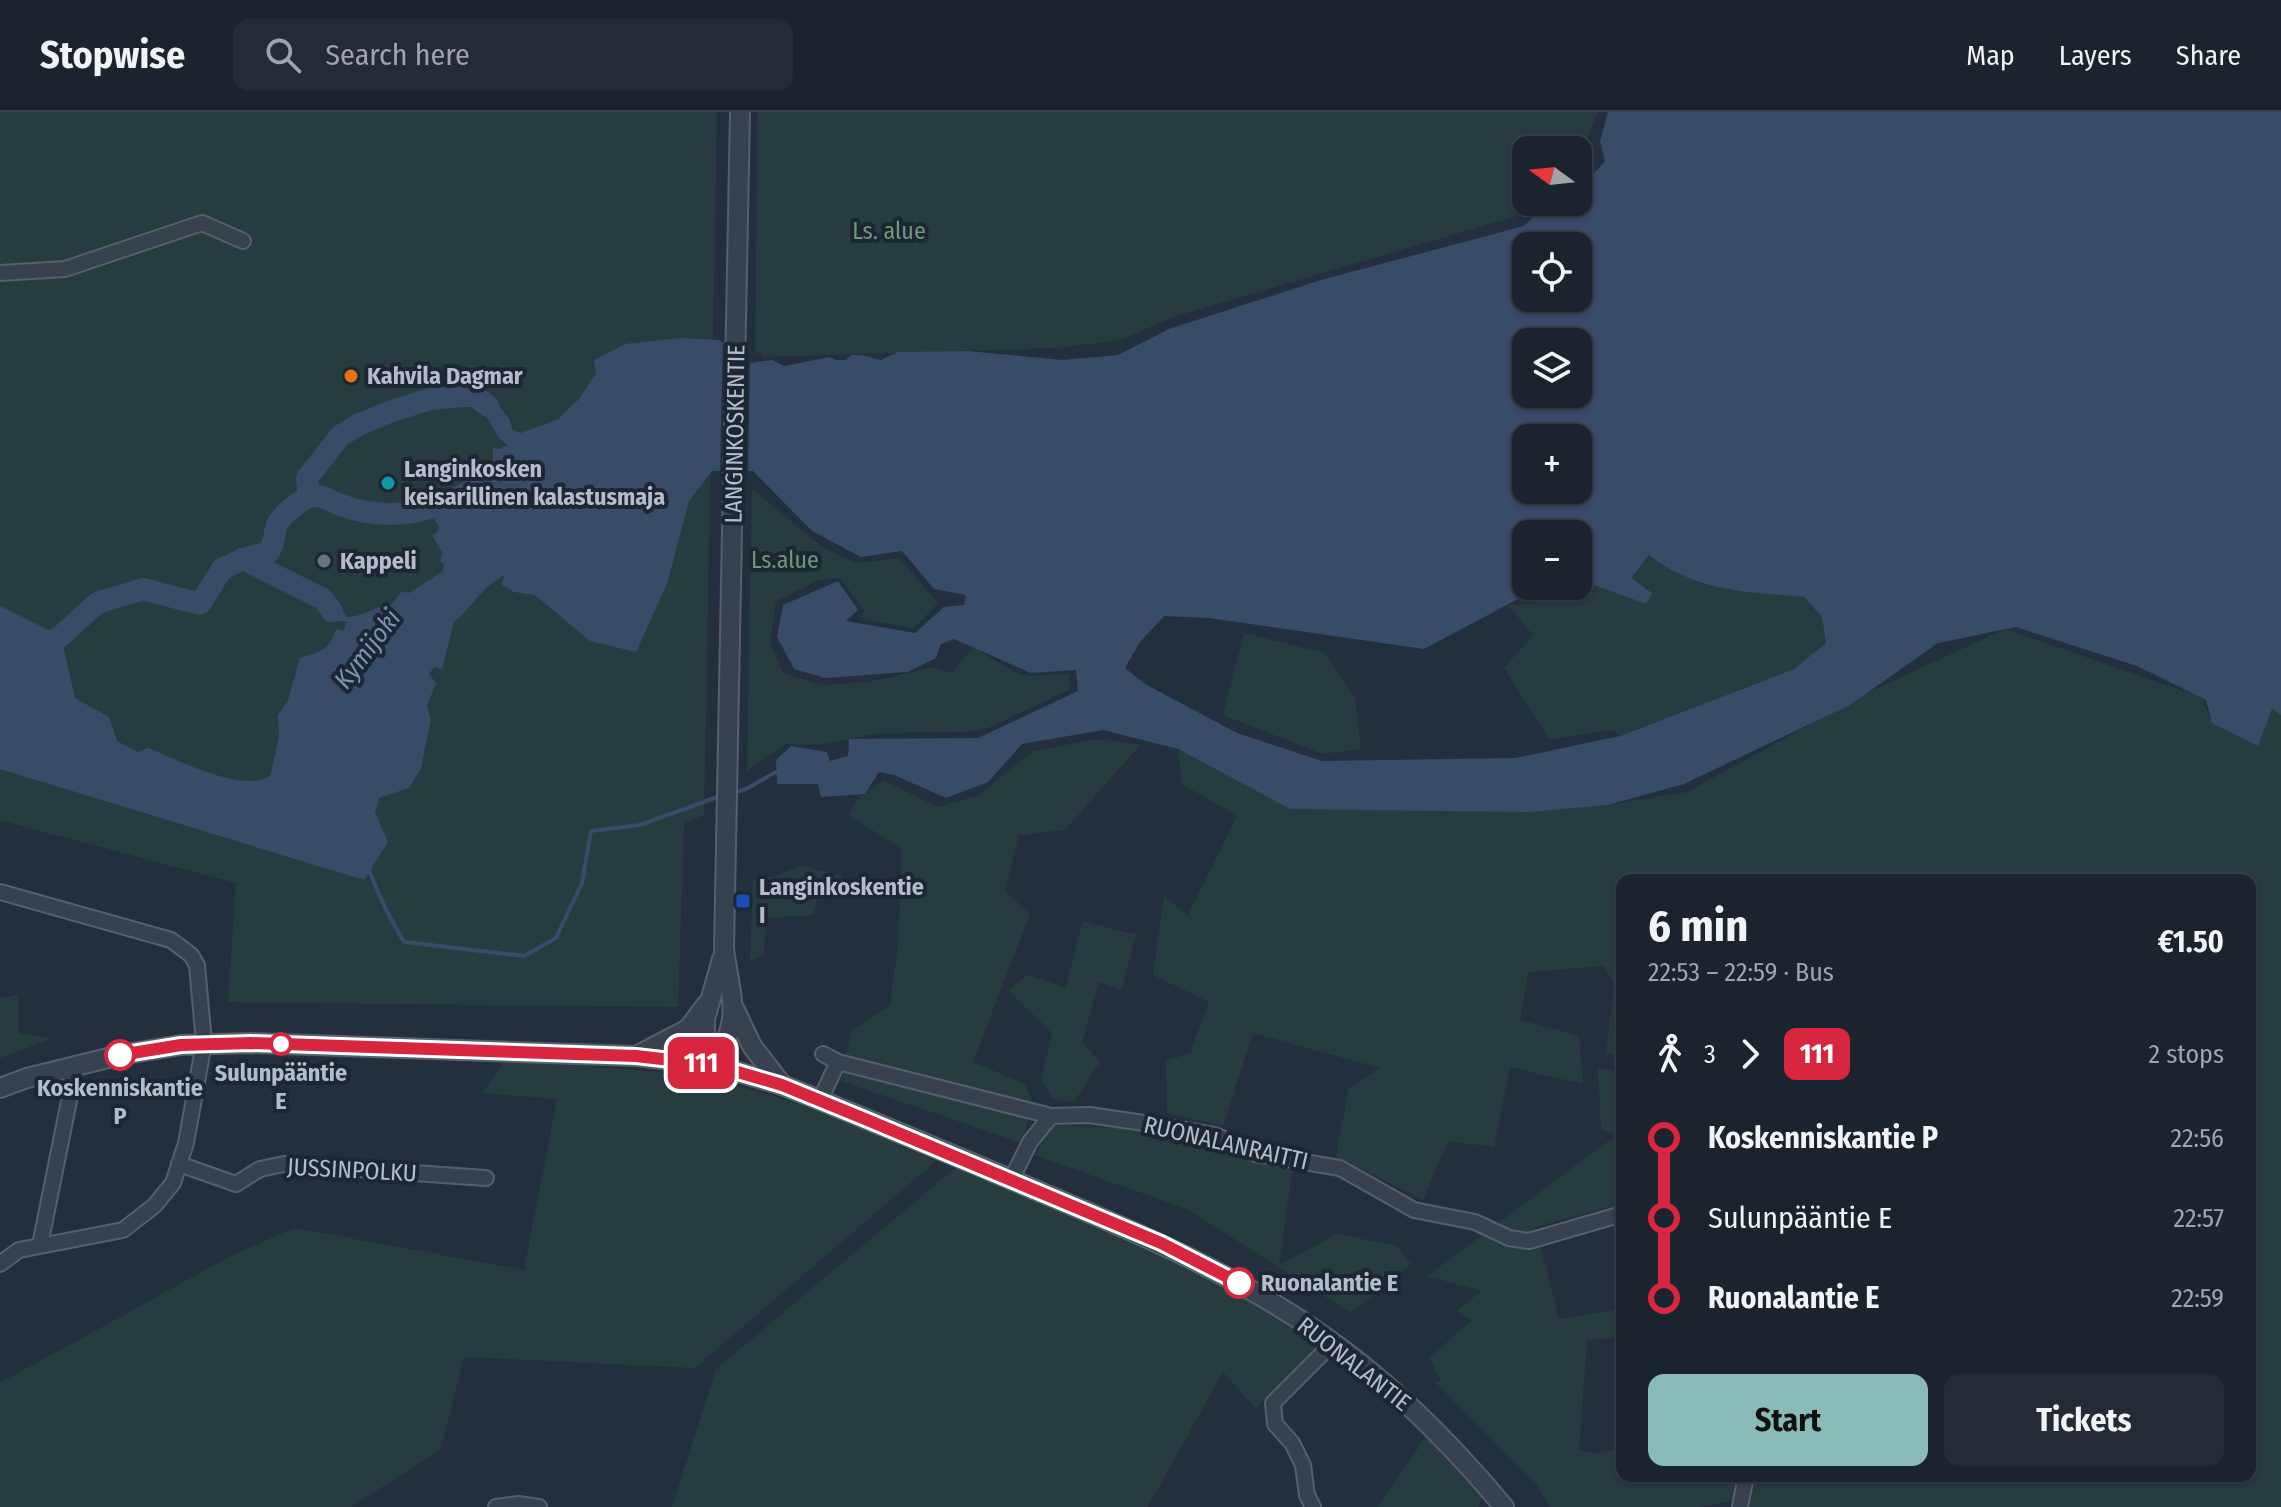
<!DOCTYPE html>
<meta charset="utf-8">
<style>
:root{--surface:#1b232e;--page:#242b36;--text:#f1f3f6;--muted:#a0a4aa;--line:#39404a;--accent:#8bbbb9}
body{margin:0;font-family:"Fira Sans Condensed",sans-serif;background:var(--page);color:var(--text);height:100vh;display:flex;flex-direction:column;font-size:30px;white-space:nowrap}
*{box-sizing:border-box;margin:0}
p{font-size:26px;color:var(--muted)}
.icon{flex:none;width:44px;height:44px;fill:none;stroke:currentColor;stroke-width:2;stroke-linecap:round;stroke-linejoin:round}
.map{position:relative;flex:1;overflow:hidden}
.sheet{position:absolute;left:1616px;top:762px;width:640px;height:608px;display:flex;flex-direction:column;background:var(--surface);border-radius:16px;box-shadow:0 2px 6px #0004,0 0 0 2px var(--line)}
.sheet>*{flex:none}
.badge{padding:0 16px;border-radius:12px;font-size:28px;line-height:52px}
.needle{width:52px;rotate:285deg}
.buttons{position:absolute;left:1512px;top:24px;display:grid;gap:16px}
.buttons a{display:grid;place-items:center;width:80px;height:80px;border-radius:16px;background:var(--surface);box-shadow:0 2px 6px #0004,0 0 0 2px var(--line);font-size:40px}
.map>.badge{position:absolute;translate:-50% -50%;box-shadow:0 0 0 4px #fff}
.legs{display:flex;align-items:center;gap:12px;height:88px;padding:0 32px;font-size:26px}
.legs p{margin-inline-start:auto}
.head{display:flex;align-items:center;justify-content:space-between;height:136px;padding:0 32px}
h1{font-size:44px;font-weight:700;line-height:60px}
.primary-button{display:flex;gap:16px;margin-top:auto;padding:16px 32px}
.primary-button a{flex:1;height:92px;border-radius:16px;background:var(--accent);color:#111;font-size:32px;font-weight:700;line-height:92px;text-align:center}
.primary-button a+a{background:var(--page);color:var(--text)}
ul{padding:0 32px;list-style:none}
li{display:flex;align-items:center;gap:28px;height:80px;font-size:30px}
li i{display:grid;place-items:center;width:12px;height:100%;margin:0 10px;background:currentColor}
li i::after{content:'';width:20px;height:20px;margin:-10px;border:6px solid;border-radius:50%;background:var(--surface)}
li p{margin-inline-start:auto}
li:first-child i{background:linear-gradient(#0000 50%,currentColor 0)}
li:last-child i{background:linear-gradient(currentColor 50%,#0000 0)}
header{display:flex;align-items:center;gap:48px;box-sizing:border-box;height:112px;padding:0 40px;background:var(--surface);border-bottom:2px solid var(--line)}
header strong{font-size:38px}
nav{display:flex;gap:44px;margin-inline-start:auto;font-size:28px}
.search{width:560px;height:72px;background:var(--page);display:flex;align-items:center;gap:20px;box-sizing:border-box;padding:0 28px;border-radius:16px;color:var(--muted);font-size:30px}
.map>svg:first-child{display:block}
</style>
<header>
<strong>Stopwise</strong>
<div class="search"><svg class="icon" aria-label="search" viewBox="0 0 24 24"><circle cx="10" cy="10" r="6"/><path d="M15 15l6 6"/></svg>Search here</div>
<nav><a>Map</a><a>Layers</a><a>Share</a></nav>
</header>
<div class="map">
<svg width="2281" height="1395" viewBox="0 0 2281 1395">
<rect width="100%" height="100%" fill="#242f3e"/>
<!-- green -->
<g fill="#263c3f">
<path d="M 0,0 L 717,0 L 704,703 L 684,711 L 678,895 L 228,890 L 236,771 L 0,708 Z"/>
<path d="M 758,0 L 1598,0 L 1578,49 L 1578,38 L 1526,38 L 1526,90 L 1534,90 L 1520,103 L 1170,206 L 1122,228 L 1056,236 L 762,245 L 762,241 L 755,241 Z"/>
<path d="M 752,377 L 822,435 L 857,451 L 899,446 L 938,491 L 913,517 L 861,506 L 864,499 L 840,466 L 819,468 L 776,489 L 770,531 L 783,561 L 822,573 L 869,570 L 933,555 L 952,561 L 973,535 L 1022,564 L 1069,562 L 1071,577 L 988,616 L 965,620 L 878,621 L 820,633 L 786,632 L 747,659 Z"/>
<path d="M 1649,443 C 1696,480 1747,480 1804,485 L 1822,505 L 1826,531 L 1794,557 L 1620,624 L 1614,618 L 1549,627 L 1504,556 L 1533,523 L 1508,493 L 1531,492 L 1565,474 L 1578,474 L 1578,467 L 1581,466 L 1646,492 L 1631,466 Z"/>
<path d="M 2005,517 L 2201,585 L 2213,611 L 2258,634 L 2272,597 L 2281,603 L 2281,1395 L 1732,1395 L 1731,1389 L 1698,1395 L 1550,1395 L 1536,1372 L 1435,1270 L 1441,1269 L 1429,1246 L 1472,1208 L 1457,1199 L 1481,1179 L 1427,1164 L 1614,1025 L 1622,1028 L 1622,1092 L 1535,1115 L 1559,1207 L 1622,1197 L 1622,1225 L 1587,1228 L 1579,1338 L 1597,1342 L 1622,1336 L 1622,1364 L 2250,1364 L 2250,768 L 1622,768 L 1622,944 L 1606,942 L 1614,872 L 1604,854 L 1528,860 L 1520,908 L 1579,924 L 1583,972 L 1510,955 L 1494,1035 L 1448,1029 L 1423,1088 L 1336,1044 L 1349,976 L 1380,956 L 1253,921 L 1223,1014 L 1167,1001 L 1166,949 L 1190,941 L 1209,890 L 1153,863 L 1164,784 L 1193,808 L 1188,803 L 1237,704 L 1182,672 L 1178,637 L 1291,697 L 1608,693 L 1687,680 L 1867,581 Z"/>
<path d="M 1244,521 L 1325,541 L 1355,586 L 1361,637 L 1322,642 L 1223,603 Z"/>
<path d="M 1097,627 L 1140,633 L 1065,718 L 1019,723 L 1005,779 L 1030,802 L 973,950 L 1025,972 L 1032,989 L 1022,1031 L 841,969 L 851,919 L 890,893 L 898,833 L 902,737 L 849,703 L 857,688 L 883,668 L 937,695 L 978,684 L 1033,639 Z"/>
<path d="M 801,754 L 842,764 L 843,780 L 818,785 L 813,803 L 766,806 L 764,842 L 750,850 L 753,767 L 776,764 Z"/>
<path d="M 1083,809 L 1136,823 L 1121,878 L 1099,870 L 1082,930 L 1100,950 L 1074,990 L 1052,986 L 1041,968 L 1052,921 L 1008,878 L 1028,863 L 1066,876 Z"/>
<path d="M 18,882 L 18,921 L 51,927 L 0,946 L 0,887 Z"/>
<path d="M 505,950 C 584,955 666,955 742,975 C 809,992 873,1022 936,1049 L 695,1256 L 464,1245 L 440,1338 L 351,1395 L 0,1395 L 0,1271 L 233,1143 L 294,1116 L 524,1158 L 557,987 L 482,981 Z"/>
<path d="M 1598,956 L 1622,960 L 1622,1026 L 1601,1017 Z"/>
<path d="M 1055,1013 L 1137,1017 L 1213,1034 L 1292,1059 L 1279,1153 L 1337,1122 L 1397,1134 L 1411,1152 L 1351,1201 L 1187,1097 L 1034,1043 Z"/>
<path d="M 955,1056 C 1082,1103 1206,1158 1320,1231 L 1256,1297 L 1223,1260 L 1148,1395 L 672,1395 L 716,1257 Z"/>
<path d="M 1427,1323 L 1481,1385 L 1479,1395 L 1378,1395 Z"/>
</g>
<!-- water -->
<path fill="#394c67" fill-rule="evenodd" d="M 1608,0 L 2281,0 L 2281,603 L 2272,597 L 2258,634 L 2212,611 L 2206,588 L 2137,554 L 2016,515 L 1938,531 L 1850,593 L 1684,672 L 1608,693 L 1530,700 L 1290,697 L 1178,637 L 1103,618 L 1022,632 L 988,670 L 946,686 L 894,663 L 879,660 L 865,682 L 821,685 L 818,672 L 777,672 L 776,648 L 791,634 L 827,640 L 830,649 L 848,644 L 849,627 L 978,626 L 1078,579 L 1076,558 L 1031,561 L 954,527 L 941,532 L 936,546 L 907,560 L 825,566 L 794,557 L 777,525 L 783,493 L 838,469 L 858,498 L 846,509 L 915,521 L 944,495 L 964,493 L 966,483 L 934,477 L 902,439 L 861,445 L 812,419 L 753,359 L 712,359 L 689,389 L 667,472 L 636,540 L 590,529 L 535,483 L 514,480 L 502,473 L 504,464 C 488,468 470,498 454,510 L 442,557 L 434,555 L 429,562 L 436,571 L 427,594 L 431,608 L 421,656 L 409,676 L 379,686 L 375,701 L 388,730 L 364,768 L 0,657 L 0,494 L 61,524 L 75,586 L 109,605 L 117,629 L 138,640 L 148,636 C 177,647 242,682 270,664 L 279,626 L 278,603 L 288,588 L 300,546 C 318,541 331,537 336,517 L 343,519 L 347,510 L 332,508 L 332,499 L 342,498 L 347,505 C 363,505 376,494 392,492 L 402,479 L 409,481 L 443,459 L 444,452 L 440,450 L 442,440 L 432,423 L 437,421 L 439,415 L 435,409 L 436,394 L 451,384 L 451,377 L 478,361 L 481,355 L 489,354 L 493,347 L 493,336 L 500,337 L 508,333 L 499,326 L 483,299 L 496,289 L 509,307 L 513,318 L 521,321 L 558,307 L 579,287 L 596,261 L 594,248 L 625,232 L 680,226 L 719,228 L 750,251 L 772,248 L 784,254 L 830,245 L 836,248 L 846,248 L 851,243 L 862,243 L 881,248 L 898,240 L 968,239 L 1062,248 L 1118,243 L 1169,217 L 1321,168 L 1524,114 L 1549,90 L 1578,90 L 1578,73 L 1585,70 L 1605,50 L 1600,29 ZM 1526,134 L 1578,134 L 1578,186 L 1526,186 ZM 1526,230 L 1578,230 L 1578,282 L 1526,282 ZM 1526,326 L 1578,326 L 1578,378 L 1526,378 ZM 1526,422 L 1578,422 L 1578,467 L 1646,492 L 1652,481 L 1631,466 L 1649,443 C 1696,480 1747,480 1804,485 L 1822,505 L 1826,531 L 1794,557 L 1620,624 L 1516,646 L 1322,649 L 1237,621 L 1145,572 L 1125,556 L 1140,530 L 1164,504 L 1209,506 L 1424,537 L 1533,479 L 1550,474 L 1526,474 Z"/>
<!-- pier -->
<path fill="#242f3e" d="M 723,225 L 750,246 L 748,363 L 720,363 Z"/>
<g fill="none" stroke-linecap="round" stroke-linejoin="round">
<!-- stream -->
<g stroke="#394c67" stroke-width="4">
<path d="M 732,681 L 746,677 L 776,660"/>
<path d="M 369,759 L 386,798 L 404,830 L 524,844 L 556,826 L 582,771 L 591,719 L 640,713 L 720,684"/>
</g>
<!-- river -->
<g stroke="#394c67" stroke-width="22">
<path d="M 309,384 C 323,383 326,387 338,392 C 371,405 403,405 436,394"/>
<path d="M 243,447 L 323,487 L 332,499"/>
<path d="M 0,538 L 36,540 L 61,524 L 97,491 L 143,477 L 200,492 L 222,457 L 243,447 L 269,440 C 274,431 274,425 276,416 C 280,402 298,392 309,384 L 307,366 L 340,324 L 358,313 L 389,300 L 430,287 L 464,284 L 475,284 L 488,294"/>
</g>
<!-- minor casing -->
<g stroke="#565f6c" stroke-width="18">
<g id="minor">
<path d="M 0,161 L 65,157 L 202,111 L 243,129"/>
<path d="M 0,780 L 171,828 L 191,843 L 197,853 L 204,931 L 186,1031 L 173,1071 L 154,1094 L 123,1118 L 19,1138 L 0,1152"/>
<path d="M 823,942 L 838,950 L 1051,1004"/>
<path d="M 820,988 L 838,950"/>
<path d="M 179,1052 L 236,1072 L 260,1057 L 284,1052 L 486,1066"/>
<path d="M 1011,1068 L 1030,1030 L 1051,1004 L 1089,1003 L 1158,1013 L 1215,1023 L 1256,1042 L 1340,1056 L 1414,1098 L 1475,1110 L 1509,1126 L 1529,1129 L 1622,1102"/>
<path d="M 40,1133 L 72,974 L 70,954"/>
<path d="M 496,1395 L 518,1392 L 539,1395"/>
<path d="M 1313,1395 L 1307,1383 L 1303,1353 L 1292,1331 L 1275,1312 L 1273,1291 L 1333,1231"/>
<path d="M 1740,1395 L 1746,1364"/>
</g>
</g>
<!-- tertiary casing -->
<g stroke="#565f6c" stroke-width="22">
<g id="tertiary">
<path d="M 735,898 L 752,934 L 782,973"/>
<path d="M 638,943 L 688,917 L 706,893"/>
<path d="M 714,953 C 743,903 731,890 724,837 L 740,0"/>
<path d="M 714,953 L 705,921 L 705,907 L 722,847"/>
<path d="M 0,976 L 27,966 L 120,943 L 181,933 L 251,931 L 636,944 L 714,953 L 782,973 C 870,1008 958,1045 1045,1082 C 1138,1121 1230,1160 1315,1218 C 1386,1266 1449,1329 1504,1395"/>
</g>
</g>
<!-- minor -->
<use href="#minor" stroke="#38414e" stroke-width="14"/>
<!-- tertiary -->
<use href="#tertiary" stroke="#38414e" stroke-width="18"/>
</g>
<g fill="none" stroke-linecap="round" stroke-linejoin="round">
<!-- line-1 casing -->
<g stroke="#fff" stroke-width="18">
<path id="line-1" d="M 120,943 L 181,933 L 251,931 L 636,944 L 714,953 L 782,973 L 865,1007 L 1161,1131 L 1239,1171"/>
</g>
<!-- line-1 -->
<use href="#line-1" stroke="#d7263d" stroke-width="12"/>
</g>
<!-- markers -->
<circle fill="#e8710a" stroke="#1d2633" stroke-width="3" cx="351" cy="264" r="8"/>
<circle fill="#0f9aa8" stroke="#1d2633" stroke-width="3" cx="388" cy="371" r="8"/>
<circle fill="#6b7280" stroke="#1d2633" stroke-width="3" cx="324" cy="449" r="8"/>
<rect fill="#1a4fb4" stroke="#1d2633" stroke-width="3" x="735" y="781" width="16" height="16" rx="4"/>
<g fill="#fff" stroke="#d7263d" stroke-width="4">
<circle cx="281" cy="932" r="10"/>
<circle cx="120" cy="943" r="14"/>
<circle cx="1239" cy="1171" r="14"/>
</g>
<g text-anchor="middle" stroke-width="8" stroke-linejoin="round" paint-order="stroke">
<!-- park labels -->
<g font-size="24" fill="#6b9a76" stroke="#1d2633">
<text x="889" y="127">Ls. alue</text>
<text x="785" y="456">Ls.alue</text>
</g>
<!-- poi labels -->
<g font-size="24" font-weight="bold" fill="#b4bcc9" stroke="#1d2633" text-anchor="start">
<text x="367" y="272">Kahvila Dagmar</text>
<text x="404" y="365">Langinkosken<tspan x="404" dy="28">keisarillinen kalastusmaja</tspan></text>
<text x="340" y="457">Kappeli</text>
<text x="759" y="783">Langinkoskentie<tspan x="759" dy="28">I</tspan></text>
</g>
<!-- street labels -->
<g font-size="24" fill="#b4bcc9" stroke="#1d2633">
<text transform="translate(735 322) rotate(-89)" y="8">LANGINKOSKENTIE</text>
<text transform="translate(1226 1031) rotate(13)" y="8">RUONALANRAITTI</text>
<text transform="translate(352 1058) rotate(3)" y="8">JUSSINPOLKU</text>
<text transform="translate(1354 1252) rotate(38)" y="8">RUONALANTIE</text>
</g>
<!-- stop labels -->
<g font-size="24" font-weight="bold" fill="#b4bcc9" stroke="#1d2633">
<text x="281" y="969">Sulunpääntie<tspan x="281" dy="28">E</tspan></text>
<text x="120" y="984">Koskenniskantie<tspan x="120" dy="28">P</tspan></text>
<text x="1261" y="1179" text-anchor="start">Ruonalantie E</text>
</g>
<!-- water labels -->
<g font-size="26" font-style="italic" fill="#7c92b1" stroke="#1d2633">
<text transform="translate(367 537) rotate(-53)" y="9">Kymijoki</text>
</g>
</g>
</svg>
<div class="buttons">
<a><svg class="needle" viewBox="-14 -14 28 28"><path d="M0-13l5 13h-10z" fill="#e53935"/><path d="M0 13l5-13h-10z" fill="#a0a4aa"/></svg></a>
<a><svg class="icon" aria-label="locate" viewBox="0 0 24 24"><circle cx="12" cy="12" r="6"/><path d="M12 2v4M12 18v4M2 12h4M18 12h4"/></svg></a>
<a><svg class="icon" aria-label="layers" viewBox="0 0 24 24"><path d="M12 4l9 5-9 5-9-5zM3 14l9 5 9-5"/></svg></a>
<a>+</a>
<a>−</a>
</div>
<b class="badge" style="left:701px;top:951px;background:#d7263d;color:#fff">111</b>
<section class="sheet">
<div class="head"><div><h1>6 min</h1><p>22:53 – 22:59 · Bus</p></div><b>€1.50</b></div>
<div class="legs"><svg class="icon" aria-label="walk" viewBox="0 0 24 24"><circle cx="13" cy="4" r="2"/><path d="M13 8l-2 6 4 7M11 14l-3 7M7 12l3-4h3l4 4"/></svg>3<svg class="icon" aria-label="forward" viewBox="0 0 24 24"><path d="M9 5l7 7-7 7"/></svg><b class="badge" style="background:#d7263d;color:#fff">111</b><p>2 stops</p></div>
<ul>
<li><i style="color:#d7263d"></i><b>Koskenniskantie P</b><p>22:56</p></li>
<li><i style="color:#d7263d"></i><span>Sulunpääntie E</span><p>22:57</p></li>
<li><i style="color:#d7263d"></i><b>Ruonalantie E</b><p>22:59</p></li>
</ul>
<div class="primary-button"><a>Start</a><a>Tickets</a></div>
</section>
</div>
